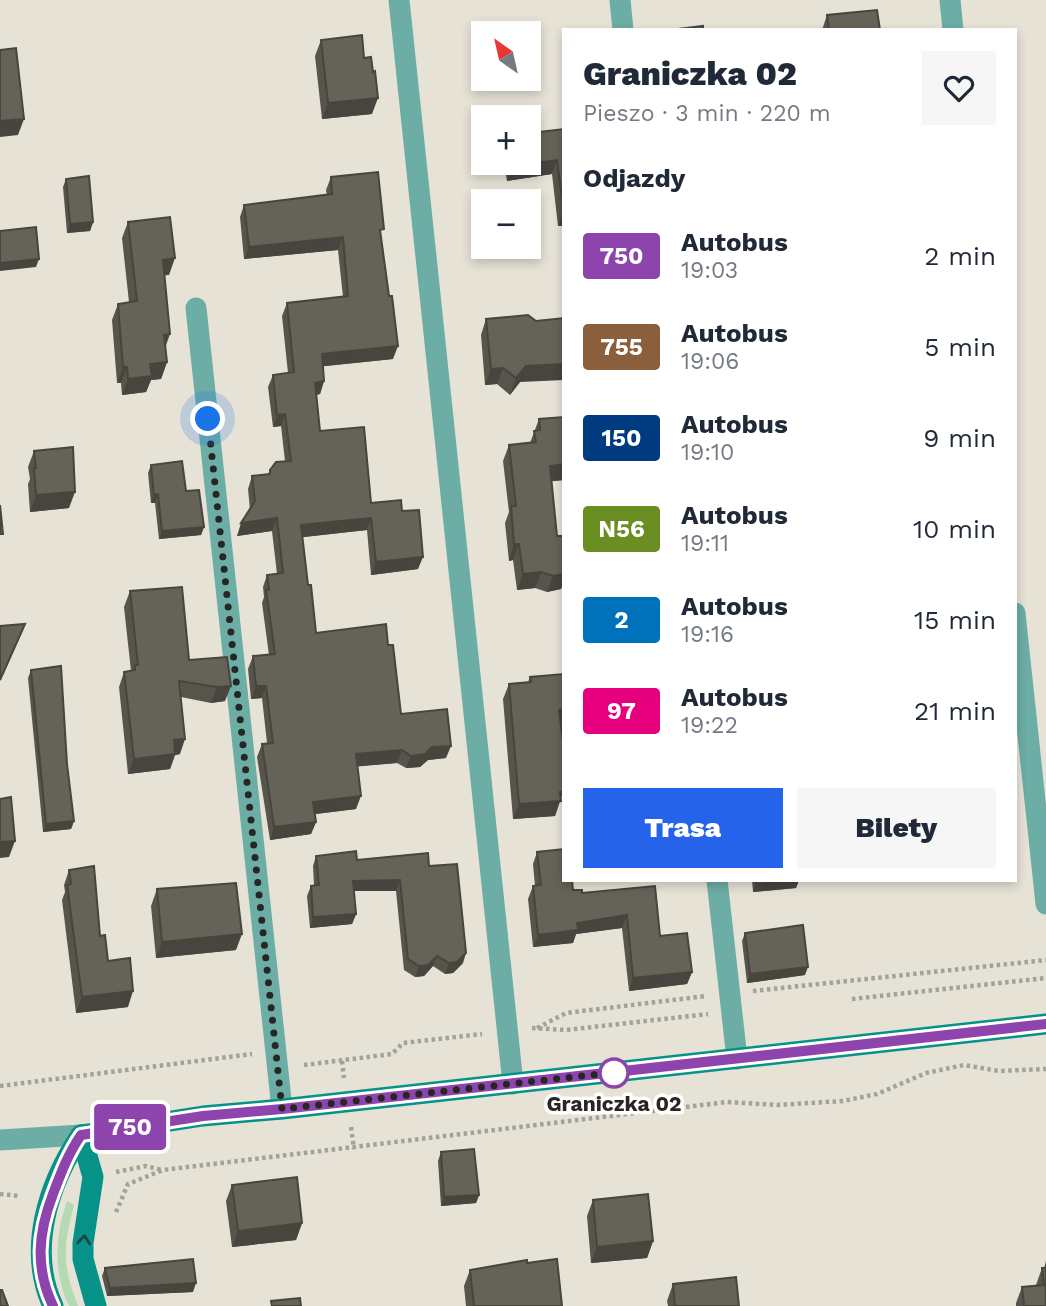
<!DOCTYPE html>
<html lang="pl">
<meta charset="utf-8">
<style>
:root{--surface:#fff;--page:#f6f6f7;--text:#1f2937;--muted:#747a83;--accent:#2563eb}
body{margin:0;font-family:"Work Sans",sans-serif;background:var(--page);color:var(--text);height:100vh;display:flex;flex-direction:column;font-size:26px;white-space:nowrap}
*{box-sizing:border-box;margin:0}
p{font-size:23px;color:var(--muted)}
.icon{flex:none;width:38px;height:38px;fill:none;stroke:currentColor;stroke-width:2;stroke-linecap:round;stroke-linejoin:round}
.map{position:relative;flex:1;overflow:hidden}
.sheet{position:absolute;left:562px;top:28px;width:455px;height:854px;display:flex;flex-direction:column;background:var(--surface);border-radius:0px;box-shadow:0 4px 10px #0003}
.sheet>*{flex:none}
.badge{padding:0 14px;border-radius:5px;font-size:24px;line-height:46px}
.needle{width:46px;rotate:326deg}
.buttons{position:absolute;left:471px;top:21px;display:grid;gap:14px}
.buttons a{display:grid;place-items:center;width:70px;height:70px;border-radius:0px;background:var(--surface);box-shadow:0 4px 10px #0003;font-size:35px}
.you{position:absolute;width:35px;height:35px;margin:-18px;border:5px solid #fff;border-radius:50%;background:#1a73e8;box-shadow:0 0 0 10px #1a73e833}
.map>.badge{position:absolute;translate:-50% -50%;box-shadow:0 0 0 4px #fff}
h2{padding:0 21px;font-size:26px;line-height:63px}
.round{display:grid;place-items:center;flex:none;width:74px;height:74px;border-radius:0px;background:var(--page)}
.overview{display:flex;align-items:center;justify-content:space-between;height:119px;padding:0 21px}
h1{font-size:33px;font-weight:800;line-height:52px}
.cta{display:flex;gap:14px;margin-top:auto;padding:14px 21px}
.cta a{flex:1;height:80px;border-radius:0px;background:var(--accent);color:#fff;font-size:28px;font-weight:800;line-height:80px;text-align:center}
.cta a+a{background:var(--page);color:var(--text)}
ul{padding:0;list-style:none}
li{display:flex;align-items:center;gap:21px;height:91px;padding:0 21px}
li div{flex:1}
li b{display:block;font-size:26px}
li em{font-style:normal}
li .badge{min-width:77px;font-weight:700;text-align:center}
.map>svg:first-child{display:block}
</style>
<div class="map">
<svg width="1046" height="1306" viewBox="0 0 1046 1306">
<rect width="100%" height="100%" fill="#e6e2d6"/>
<!-- green -->
<path fill="#b3dab3" d="M 67,1201 L 74,1205 C 63,1247 62,1265 78,1306 L 69,1306 C 53,1273 55,1235 67,1201 Z"/>
<g fill="none" stroke-linecap="round" stroke-linejoin="round">
<!-- path -->
<g stroke="#a4a197" stroke-width="4.5" stroke-dasharray="3.5 3.5" stroke-linecap="butt">
<path d="M 753,991 L 1046,960"/>
<path d="M 852,999 L 1046,978"/>
<path d="M 532,1028 L 566,1030 L 708,1014"/>
<path d="M 537,1028 L 566,1013 L 706,996"/>
<path d="M 342,1061 L 344,1078"/>
<path d="M 304,1065 L 392,1054 L 403,1043 L 482,1034"/>
<path d="M 0,1086 L 252,1054"/>
<path d="M 351,1127 L 354,1149"/>
<path d="M 116,1172 L 146,1166 L 162,1170"/>
<path d="M 0,1194 L 19,1196"/>
<path d="M 116,1212 L 128,1184 L 163,1170 L 727,1102 L 777,1105 L 843,1101 L 877,1094 L 926,1073 L 964,1065 L 999,1071 L 1046,1069"/>
</g>
<!-- street -->
<g stroke="#6cada6" stroke-width="21">
<path d="M 399,0 L 513,1084"/>
<path d="M 620,0 L 623,30"/>
<path d="M 950,0 L 953,30"/>
<path d="M 196,308 L 282,1109"/>
<path d="M 1015,613 L 1046,904"/>
<path d="M 717,880 L 737,1059"/>
<path d="M 0,1140 L 81,1135"/>
</g>
<!-- secondary -->
<g stroke="#069289" stroke-width="21">
<path d="M 81,1135 L 203,1116 L 282,1109 L 1046,1024"/>
<path d="M 81,1135 L 93,1177 L 83,1243 L 83,1259 L 96,1306"/>
<path d="M 53,1306 C 27,1250 48,1184 81,1135"/>
</g>
</g>
<!-- wall -->
<g fill="#57544b">
<path d="M 827,15 L 880,30 L 822,30 Z"/>
<path d="M 321,40 L 372,114 L 322,119 L 315,56 Z"/>
<path d="M 564,129 L 564,226 L 558,226 L 552,174 L 507,181 L 505,170 L 503,171 L 502,163 L 528,163 L 530,133 Z"/>
<path d="M 331,177 L 381,237 L 393,359 L 323,366 L 324,381 L 320,394 L 317,395 L 320,431 L 371,503 L 402,511 L 418,569 L 371,575 L 367,530 L 302,537 L 308,585 L 316,633 L 388,645 L 401,714 L 446,758 L 428,760 L 420,767 L 406,768 L 397,763 L 358,766 L 356,809 L 315,814 L 316,822 L 311,834 L 270,840 L 257,757 L 262,744 L 267,743 L 262,698 L 251,699 L 248,669 L 253,656 L 269,655 L 262,603 L 264,597 L 263,587 L 267,575 L 277,574 L 272,531 L 237,536 L 250,510 L 248,489 L 252,476 L 268,474 L 270,470 L 285,461 L 281,426 L 273,427 L 268,387 L 273,375 L 288,373 L 282,316 L 287,303 L 343,297 L 338,250 L 244,259 L 240,217 L 244,205 L 327,195 L 326,190 Z"/>
<path d="M 66,179 L 93,222 L 90,231 L 67,233 L 63,187 Z"/>
<path d="M 128,222 L 169,275 L 165,275 L 165,348 L 167,362 L 161,379 L 151,380 L 146,392 L 122,395 L 121,383 L 117,383 L 112,320 L 118,304 L 129,302 L 122,238 Z"/>
<path d="M 486,319 L 520,382 L 510,395 L 497,384 L 485,385 L 481,335 Z"/>
<path d="M 564,417 L 564,480 L 551,481 L 557,536 L 564,543 L 564,581 L 561,589 L 547,592 L 535,588 L 517,590 L 513,560 L 509,561 L 505,523 L 509,512 L 503,461 L 509,445 L 530,443 L 539,419 Z"/>
<path d="M 34,451 L 69,508 L 30,512 L 28,484 L 30,479 L 28,467 Z"/>
<path d="M 151,465 L 186,491 L 204,527 L 201,535 L 159,539 L 155,503 L 151,503 L 148,473 Z"/>
<path d="M 130,591 L 189,660 L 227,657 L 225,701 L 211,703 L 181,697 L 180,754 L 175,755 L 170,769 L 128,774 L 119,687 L 124,672 L 131,671 L 124,607 Z"/>
<path d="M 31,670 L 67,764 L 74,821 L 71,829 L 43,832 L 28,678 Z"/>
<path d="M 564,674 L 564,724 L 561,724 L 561,798 L 555,816 L 513,819 L 503,699 L 509,684 L 528,682 L 530,677 Z"/>
<path d="M 537,852 L 573,890 L 582,893 L 655,886 L 660,936 L 692,972 L 687,984 L 629,991 L 622,928 L 576,934 L 573,943 L 533,947 L 528,899 L 533,886 L 535,886 L 533,864 Z"/>
<path d="M 316,856 L 429,866 L 463,963 L 453,973 L 445,974 L 433,966 L 424,976 L 415,977 L 404,970 L 396,891 L 354,891 L 356,914 L 352,924 L 310,928 L 307,896 L 311,886 L 314,885 L 313,866 Z"/>
<path d="M 69,870 L 100,936 L 108,961 L 128,1007 L 76,1013 L 62,900 L 65,892 L 64,885 Z"/>
<path d="M 752,880 L 799,880 L 796,888 L 753,892 Z"/>
<path d="M 157,889 L 236,950 L 156,958 L 151,906 Z"/>
<path d="M 745,933 L 805,975 L 747,983 L 742,941 Z"/>
<path d="M 441,1152 L 479,1195 L 476,1203 L 441,1206 L 438,1161 Z"/>
<path d="M 232,1185 L 302,1223 L 296,1240 L 232,1247 L 226,1201 Z"/>
<path d="M 593,1200 L 653,1241 L 647,1258 L 591,1263 L 587,1216 Z"/>
<path d="M 1046,1261 L 1046,1306 L 1016,1306 L 1016,1303 L 1022,1287 L 1036,1285 L 1042,1268 L 1044,1268 Z"/>
<path d="M 527,1263 L 562,1306 L 466,1306 L 464,1286 L 470,1270 Z"/>
<path d="M 105,1268 L 193,1292 L 107,1296 L 102,1276 Z"/>
<path d="M 673,1284 L 739,1306 L 668,1306 L 667,1301 Z"/>
</g>
<!-- shaded-wall -->
<g fill="#47453d">
<path d="M 378,98 L 372,114 L 322,119 L 328,103 Z"/>
<path d="M 24,119 L 18,135 L 0,137 L 0,121 Z"/>
<path d="M 557,160 L 552,174 L 507,181 L 512,166 Z"/>
<path d="M 506,163 L 508,163 L 505,170 L 503,171 Z"/>
<path d="M 563,212 L 564,226 L 558,226 Z"/>
<path d="M 93,222 L 90,231 L 67,233 L 70,224 Z"/>
<path d="M 343,237 L 338,250 L 244,259 L 249,247 Z"/>
<path d="M 175,258 L 169,275 L 157,276 L 163,260 Z"/>
<path d="M 39,259 L 36,267 L 0,271 L 0,263 Z"/>
<path d="M 170,334 L 164,351 L 164,335 Z"/>
<path d="M 398,346 L 393,359 L 317,367 L 322,354 Z"/>
<path d="M 167,362 L 161,379 L 151,380 L 146,392 L 122,395 L 128,379 L 150,364 Z"/>
<path d="M 564,364 L 564,380 L 520,382 L 510,395 L 516,378 L 526,366 Z"/>
<path d="M 123,367 L 127,367 L 121,383 L 117,383 Z"/>
<path d="M 503,368 L 497,384 L 485,385 L 491,369 Z"/>
<path d="M 324,381 L 320,394 L 311,395 L 315,383 Z"/>
<path d="M 285,414 L 281,426 L 273,427 L 277,415 Z"/>
<path d="M 564,464 L 564,480 L 544,482 L 550,466 Z"/>
<path d="M 75,492 L 69,508 L 30,512 L 36,495 Z"/>
<path d="M 158,494 L 155,503 L 151,503 L 154,495 Z"/>
<path d="M 277,518 L 272,531 L 237,536 L 241,523 Z"/>
<path d="M 371,518 L 367,530 L 296,538 L 301,525 Z"/>
<path d="M 204,527 L 201,535 L 159,539 L 162,531 Z"/>
<path d="M 514,544 L 519,544 L 513,560 L 509,561 Z"/>
<path d="M 423,557 L 418,569 L 371,575 L 376,562 Z"/>
<path d="M 541,572 L 535,588 L 517,590 L 523,574 Z"/>
<path d="M 564,574 L 564,581 L 561,589 L 547,592 L 553,576 Z"/>
<path d="M 231,686 L 225,701 L 211,703 L 217,687 Z"/>
<path d="M 256,686 L 266,686 L 262,698 L 251,699 Z"/>
<path d="M 564,709 L 564,724 L 554,725 L 559,710 Z"/>
<path d="M 185,739 L 180,754 L 175,755 L 170,769 L 128,774 L 134,759 L 174,740 Z"/>
<path d="M 451,746 L 446,758 L 428,760 L 420,767 L 406,768 L 411,756 L 432,747 Z"/>
<path d="M 402,750 L 397,763 L 352,767 L 356,754 Z"/>
<path d="M 560,792 L 563,792 L 555,816 L 513,819 L 519,804 Z"/>
<path d="M 361,796 L 356,809 L 308,815 L 313,802 Z"/>
<path d="M 74,821 L 71,829 L 43,832 L 46,824 Z"/>
<path d="M 316,822 L 311,834 L 270,840 L 274,827 Z"/>
<path d="M 15,841 L 9,857 L 0,858 L 0,842 Z"/>
<path d="M 400,880 L 396,891 L 349,891 L 353,881 Z"/>
<path d="M 793,880 L 799,880 L 796,888 L 753,892 L 756,884 Z"/>
<path d="M 356,914 L 352,924 L 310,928 L 313,917 Z"/>
<path d="M 627,915 L 622,928 L 576,934 L 573,943 L 533,947 L 538,935 L 577,923 Z"/>
<path d="M 242,934 L 236,950 L 156,958 L 162,942 Z"/>
<path d="M 466,953 L 463,963 L 453,973 L 445,974 L 449,963 Z"/>
<path d="M 437,956 L 433,966 L 424,976 L 415,977 L 419,966 Z"/>
<path d="M 808,967 L 805,975 L 747,983 L 750,974 Z"/>
<path d="M 692,972 L 687,984 L 629,991 L 633,978 Z"/>
<path d="M 133,991 L 128,1007 L 76,1013 L 82,997 Z"/>
<path d="M 479,1195 L 476,1203 L 441,1206 L 444,1197 Z"/>
<path d="M 302,1223 L 296,1240 L 232,1247 L 238,1231 Z"/>
<path d="M 653,1241 L 647,1258 L 591,1263 L 597,1247 Z"/>
<path d="M 196,1283 L 193,1292 L 107,1296 L 110,1288 Z"/>
</g>
<!-- building -->
<g fill="#656257" stroke="#47453d" stroke-width="2">
<path d="M 877,10 L 880,30 L 829,30 L 827,15 Z"/>
<path d="M 703,26 L 703,30 L 670,30 Z"/>
<path d="M 362,35 L 364,58 L 371,57 L 373,72 L 375,71 L 378,98 L 328,103 L 321,40 Z"/>
<path d="M 16,48 L 24,119 L 0,121 L 0,50 Z"/>
<path d="M 528,114 L 528,117 L 504,117 Z"/>
<path d="M 528,120 L 530,133 L 564,129 L 564,212 L 557,160 L 512,166 L 512,163 L 528,163 Z"/>
<path d="M 378,172 L 384,229 L 380,230 L 389,296 L 392,296 L 398,346 L 322,354 L 324,381 L 315,383 L 320,431 L 364,427 L 371,503 L 401,500 L 402,511 L 419,510 L 423,557 L 376,562 L 371,518 L 301,525 L 308,585 L 311,585 L 316,633 L 386,624 L 388,645 L 393,645 L 401,714 L 447,709 L 451,746 L 432,747 L 425,754 L 411,756 L 402,750 L 356,754 L 361,796 L 313,802 L 316,822 L 274,827 L 262,744 L 273,743 L 266,686 L 256,686 L 253,656 L 275,654 L 266,590 L 269,590 L 267,575 L 283,573 L 277,518 L 241,523 L 255,501 L 252,476 L 270,474 L 270,470 L 276,462 L 291,461 L 285,414 L 277,415 L 273,375 L 294,372 L 287,303 L 348,296 L 343,237 L 249,247 L 244,205 L 332,194 L 331,177 Z"/>
<path d="M 89,176 L 93,222 L 70,224 L 66,179 Z"/>
<path d="M 170,217 L 175,258 L 163,260 L 170,334 L 164,335 L 167,362 L 150,364 L 152,376 L 128,379 L 127,367 L 123,367 L 118,304 L 137,301 L 128,222 Z"/>
<path d="M 36,227 L 39,259 L 0,263 L 0,231 Z"/>
<path d="M 528,315 L 536,321 L 564,318 L 564,364 L 526,366 L 516,378 L 503,368 L 491,369 L 486,319 Z"/>
<path d="M 564,417 L 564,464 L 550,466 L 557,536 L 563,536 L 564,574 L 553,576 L 541,572 L 523,574 L 519,544 L 514,544 L 511,506 L 516,506 L 509,445 L 536,442 L 534,431 L 540,430 L 539,419 Z"/>
<path d="M 73,447 L 75,492 L 36,495 L 34,468 L 36,468 L 34,451 Z"/>
<path d="M 182,461 L 186,491 L 199,490 L 204,527 L 162,531 L 158,494 L 154,495 L 151,465 Z"/>
<path d="M 0,505 L 3,534 L 0,534 Z"/>
<path d="M 182,587 L 189,660 L 227,657 L 231,686 L 217,687 L 179,681 L 185,739 L 174,740 L 175,754 L 134,759 L 124,672 L 135,670 L 135,665 L 138,665 L 130,591 Z"/>
<path d="M 25,624 L 0,680 L 0,626 Z"/>
<path d="M 61,666 L 67,764 L 74,821 L 46,824 L 31,670 Z"/>
<path d="M 564,674 L 564,709 L 559,710 L 564,750 L 564,790 L 563,792 L 560,792 L 561,801 L 519,804 L 509,684 L 531,682 L 530,677 Z"/>
<path d="M 11,797 L 15,841 L 0,842 L 0,799 Z"/>
<path d="M 564,849 L 564,880 L 572,880 L 573,890 L 582,890 L 582,893 L 655,886 L 660,936 L 687,933 L 692,972 L 633,978 L 627,915 L 577,923 L 578,930 L 538,935 L 533,886 L 541,885 L 537,852 Z"/>
<path d="M 356,851 L 357,860 L 428,853 L 429,866 L 457,864 L 466,953 L 457,962 L 449,963 L 437,956 L 428,965 L 419,966 L 408,959 L 400,880 L 353,881 L 356,914 L 313,917 L 311,886 L 319,885 L 316,856 Z"/>
<path d="M 94,866 L 100,936 L 105,935 L 108,961 L 130,958 L 133,991 L 82,997 L 67,885 L 71,884 L 69,870 Z"/>
<path d="M 755,880 L 793,880 L 756,884 Z"/>
<path d="M 236,883 L 242,934 L 162,942 L 157,889 Z"/>
<path d="M 803,925 L 808,967 L 750,974 L 745,933 Z"/>
<path d="M 474,1149 L 479,1195 L 444,1197 L 441,1152 Z"/>
<path d="M 297,1177 L 302,1223 L 238,1231 L 232,1185 Z"/>
<path d="M 648,1194 L 653,1241 L 597,1247 L 593,1200 Z"/>
<path d="M 193,1259 L 196,1283 L 110,1288 L 105,1270 L 105,1268 Z"/>
<path d="M 557,1259 L 562,1306 L 474,1306 L 470,1270 L 527,1260 L 527,1263 Z"/>
<path d="M 1042,1268 L 1046,1268 L 1046,1306 L 1024,1306 L 1022,1287 L 1044,1285 Z"/>
<path d="M 736,1277 L 739,1306 L 675,1306 L 673,1284 Z"/>
<path d="M 0,1290 L 2,1290 L 8,1306 L 0,1306 Z"/>
<path d="M 300,1298 L 301,1306 L 272,1306 L 271,1301 Z"/>
</g>
<!-- one-way arrows -->
<defs><path id="oneway-chevron" d="M-2-3.5L2.5 0L-2 3.5" fill="none" stroke-width="1.6" stroke-linecap="round" stroke-linejoin="round" transform="scale(1.75)"/></defs>
<use stroke="#1d4641" href="#oneway-chevron" transform="translate(84 1240) rotate(-85)"/>
<g fill="none" stroke-linecap="round" stroke-linejoin="round">
<!-- line casing -->
<g stroke="#fff" stroke-width="16">
<path id="line" d="M 53,1306 C 35,1268 38,1233 53,1194 C 61,1173 68,1154 81,1135 L 203,1116 L 282,1109 L 1046,1024"/>
</g>
<!-- line -->
<use href="#line" stroke="#8e44ad" stroke-width="10"/>
<!-- walk -->
<path stroke="#272622" stroke-width="7" stroke-dasharray="0 12.6" d="M 208,419 L 282,1109 L 619,1072 L 614,1073"/>
</g>
<!-- markers -->
<circle fill="#fff" stroke="#8e44ad" stroke-width="3.5" cx="614" cy="1073" r="14"/>
<g text-anchor="middle" stroke-width="7" stroke-linejoin="round" paint-order="stroke">
<!-- stop labels -->
<g font-size="21" font-weight="bold" fill="#272622" stroke="#fff">
<text x="614" y="1111">Graniczka 02</text>
</g>
</g>
</svg>
<div class="buttons">
<a><svg class="needle" viewBox="-14 -14 28 28"><path d="M0-13l5 13h-10z" fill="#e53935"/><path d="M0 13l5-13h-10z" fill="#747a83"/></svg></a>
<a>+</a>
<a>−</a>
</div>
<div class="you" style="left:208px;top:419px"></div>
<b class="badge" style="left:130px;top:1127px;background:#8e44ad;color:#fff">750</b>
<section class="sheet">
<div class="overview"><div><h1>Graniczka 02</h1><p>Pieszo · 3 min · 220 m</p></div><a class="round"><svg class="icon" aria-label="heart" viewBox="0 0 24 24"><path d="M12 20l-8-8c-3-5 5-10 8-4 3-6 11-1 8 4z"/></svg></a></div>
<h2>Odjazdy</h2>
<ul>
<li><span class="badge" style="background:#8e44ad;color:#fff">750</span><div><b>Autobus</b><p>19:03</p></div><em>2 min</em></li>
<li><span class="badge" style="background:#8b5e3c;color:#fff">755</span><div><b>Autobus</b><p>19:06</p></div><em>5 min</em></li>
<li><span class="badge" style="background:#003b80;color:#fff">150</span><div><b>Autobus</b><p>19:10</p></div><em>9 min</em></li>
<li><span class="badge" style="background:#6b8e23;color:#fff">N56</span><div><b>Autobus</b><p>19:11</p></div><em>10 min</em></li>
<li><span class="badge" style="background:#0072bc;color:#fff">2</span><div><b>Autobus</b><p>19:16</p></div><em>15 min</em></li>
<li><span class="badge" style="background:#e6007e;color:#fff">97</span><div><b>Autobus</b><p>19:22</p></div><em>21 min</em></li>
</ul>
<div class="cta"><a>Trasa</a><a>Bilety</a></div>
</section>
</div>
